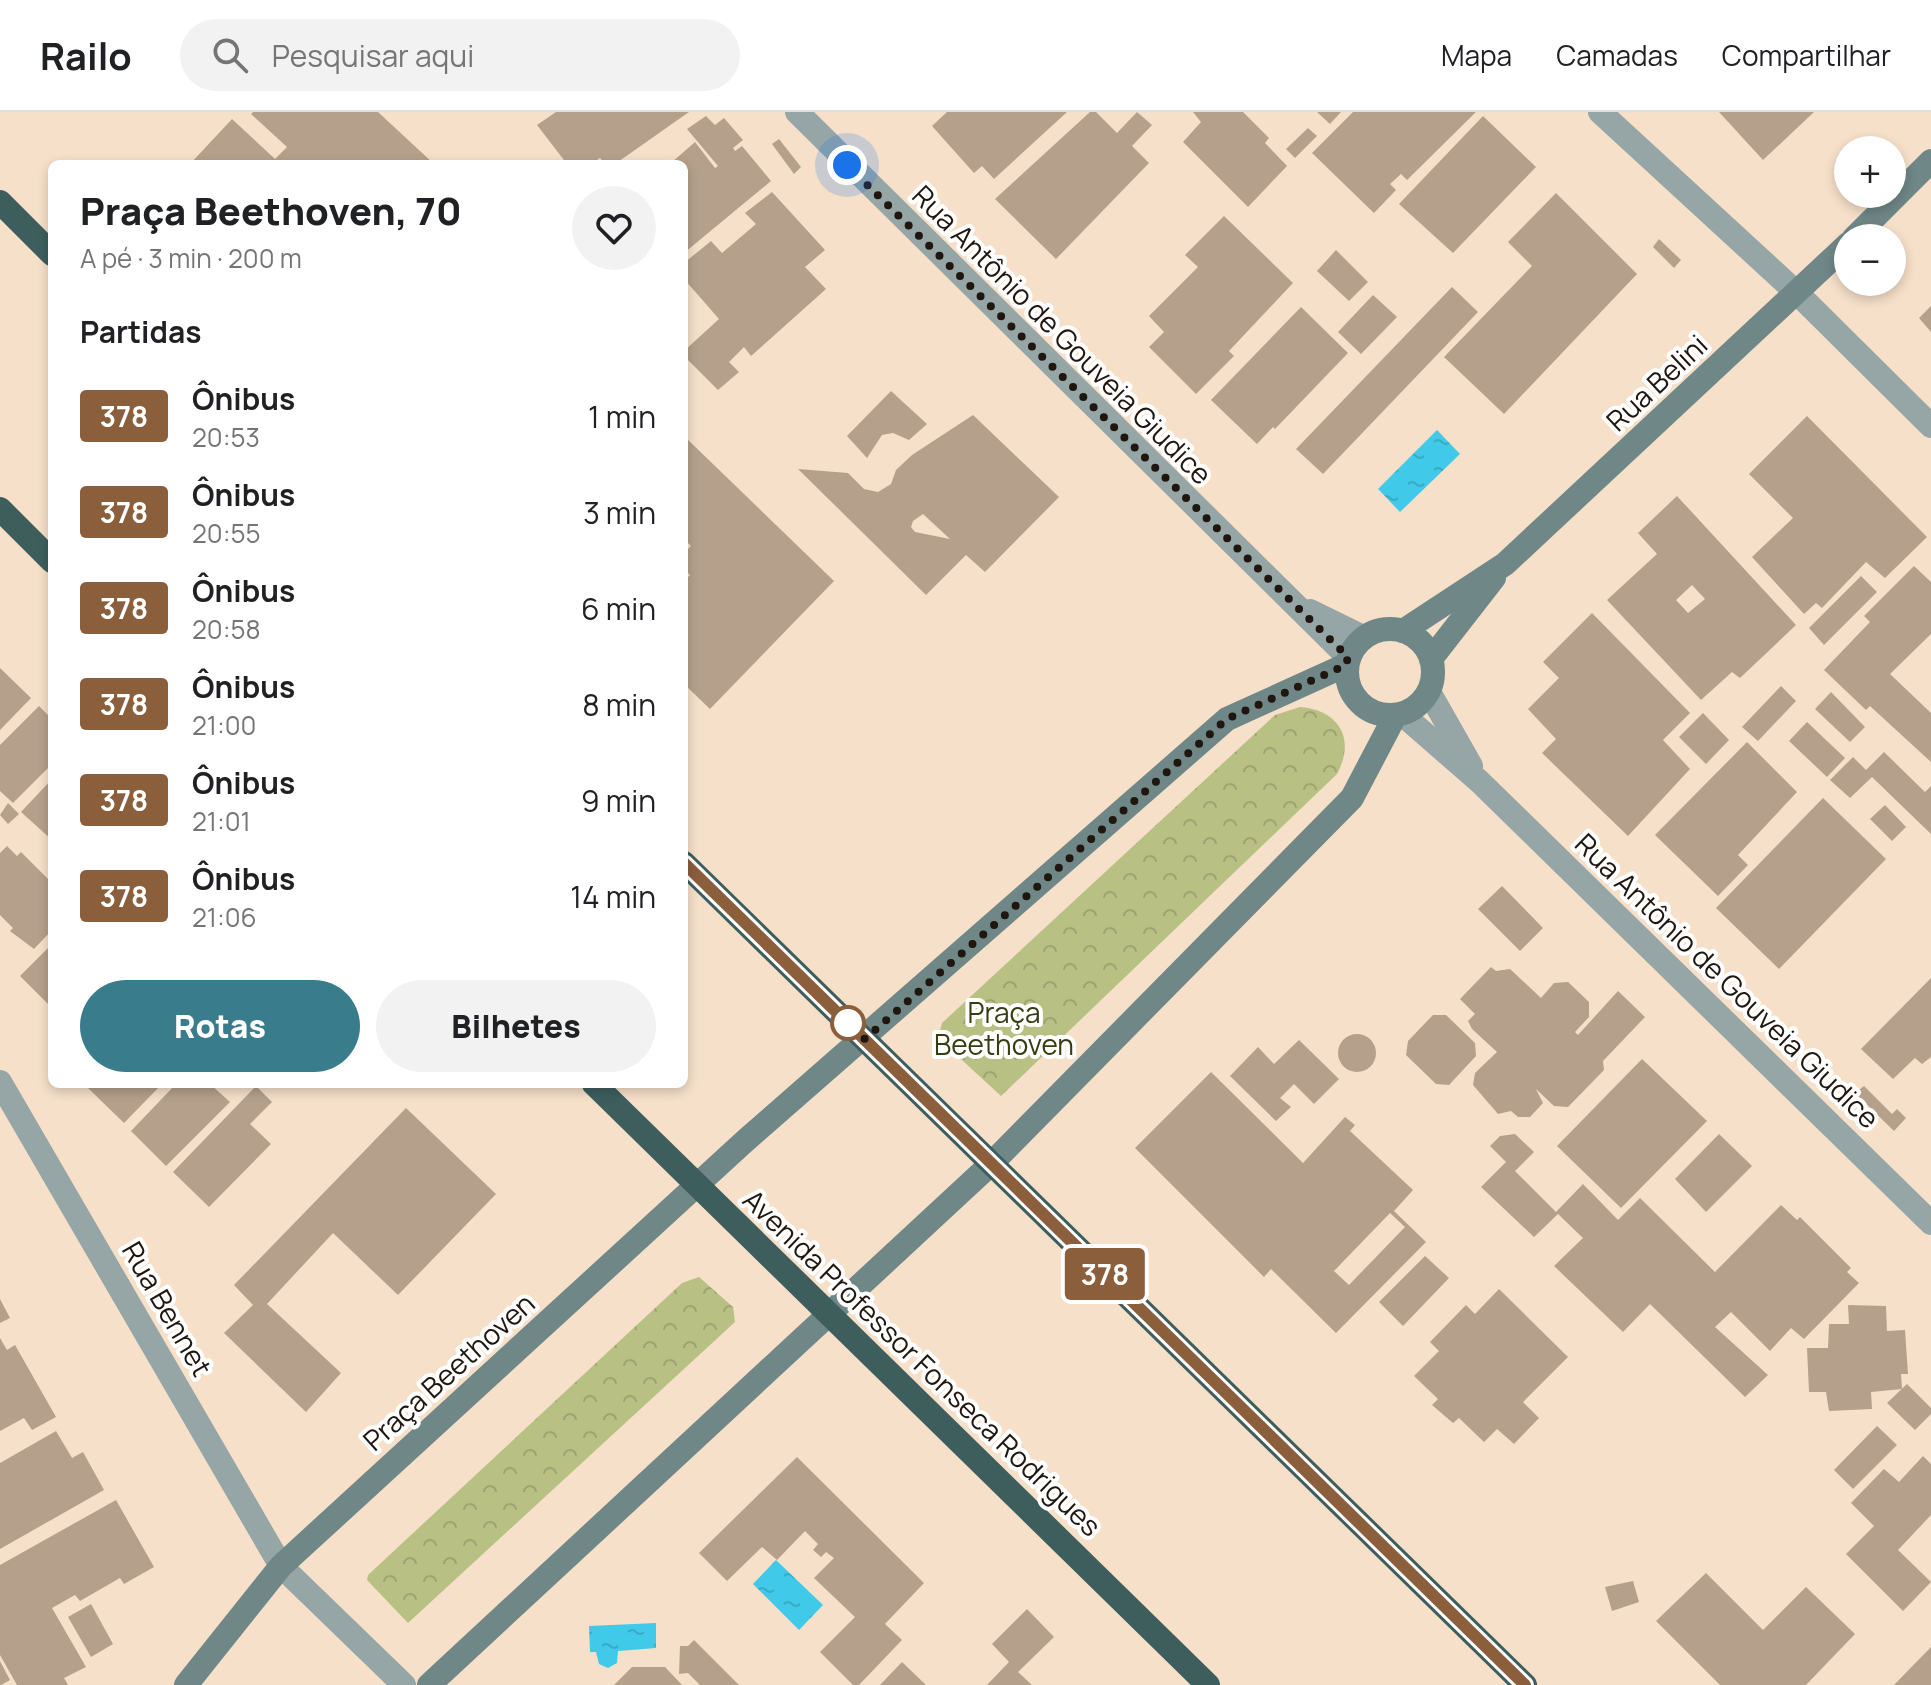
<!DOCTYPE html>
<html lang="pt">
<meta charset="utf-8">
<style>
:root{--surface:#fff;--page:#f2f2f2;--text:#202124;--muted:#757577;--line:#e0e0e0;--accent:#397d8c}
body{margin:0;font-family:Manrope,sans-serif;background:var(--page);color:var(--text);height:100vh;display:flex;flex-direction:column;font-size:30px;white-space:nowrap}
*{box-sizing:border-box;margin:0}
p{font-size:26px;color:var(--muted)}
.icon{flex:none;width:44px;height:44px;fill:none;stroke:currentColor;stroke-width:2;stroke-linecap:round;stroke-linejoin:round}
.map{position:relative;flex:1;overflow:hidden}
.side{position:absolute;left:48px;top:48px;width:640px;height:928px;display:flex;flex-direction:column;background:var(--surface);border-radius:12px;box-shadow:0 4px 12px #0003}
.side>*{flex:none}
.badge{padding:0 16px;border-radius:6px;font-size:28px;line-height:52px}
.fabs{position:absolute;left:1834px;top:24px;display:grid;gap:16px}
.fabs a{display:grid;place-items:center;width:72px;height:72px;border-radius:50%;background:var(--surface);box-shadow:0 4px 12px #0003;font-size:40px}
.you{position:absolute;width:40px;height:40px;margin:-20px;border:6px solid #fff;border-radius:50%;background:#1a73e8;box-shadow:0 0 0 12px #1a73e833}
.map>.badge{position:absolute;translate:-50% -50%;box-shadow:0 0 0 4px #fff}
h2{padding:0 32px;font-size:30px;line-height:72px}
.round{display:grid;place-items:center;flex:none;width:84px;height:84px;border-radius:42px;background:var(--page)}
.head{display:flex;align-items:center;justify-content:space-between;height:136px;padding:0 32px}
h1{font-size:38px;font-weight:800;line-height:60px}
.primary-button{display:flex;gap:16px;margin-top:auto;padding:16px 32px}
.primary-button a{flex:1;height:92px;border-radius:48px;background:var(--accent);color:#fff;font-size:32px;font-weight:800;line-height:92px;text-align:center}
.primary-button a+a{background:var(--page);color:var(--text)}
ul{padding:0;list-style:none}
li{display:flex;align-items:center;gap:24px;height:96px;padding:0 32px}
li div{flex:1}
li b{display:block;font-size:30px}
li em{font-style:normal}
li .badge{min-width:88px;font-weight:700;text-align:center}
header{display:flex;align-items:center;gap:48px;box-sizing:border-box;height:112px;padding:0 40px;background:var(--surface);border-bottom:2px solid var(--line)}
header strong{font-size:38px}
nav{display:flex;gap:44px;margin-inline-start:auto;font-size:28px}
.search{width:560px;height:72px;background:var(--page);display:flex;align-items:center;gap:20px;box-sizing:border-box;padding:0 28px;border-radius:44px;color:var(--muted);font-size:30px}
.map>svg:first-child{display:block}
</style>
<header>
<strong>Railo</strong>
<div class="search"><svg class="icon" aria-label="search" viewBox="0 0 24 24"><circle cx="10" cy="10" r="6"/><path d="M15 15l6 6"/></svg>Pesquisar aqui</div>
<nav><a>Mapa</a><a>Camadas</a><a>Compartilhar</a></nav>
</header>
<div class="map">
<svg width="1931" height="1573" viewBox="0 0 1931 1573">
<defs>
<pattern id="forest-crowns" width="20" height="18" patternUnits="userSpaceOnUse" patternTransform="scale(2)"><rect width="20" height="18" fill="#b8c084"/><path d="M2 6a3 3 0 1 1 6 0M12 15a3 3 0 1 1 6 0" fill="none" stroke="#9ea471"/></pattern>
<pattern id="water-ripples" width="26" height="14" patternUnits="userSpaceOnUse" patternTransform="scale(2)"><rect width="26" height="14" fill="#40c9e8"/><path d="M2 4q2-2 4 0t4 0M15 11q2-2 4 0t4 0" fill="none" stroke="#38acc6"/></pattern>
</defs>
<rect width="100%" height="100%" fill="#f6e0ca"/>
<!-- forest -->
<g fill="url(#forest-crowns)">
<path d="M 1300,595 C 1339,598 1356,627 1337,662 L 1001,984 L 938,926 L 942,911 L 1275,603 Z"/>
<path d="M 699,1165 L 733,1195 L 735,1210 L 408,1511 L 367,1468 L 368,1463 L 682,1171 Z"/>
</g>
<!-- water -->
<g fill="url(#water-ripples)">
<path d="M 1437,318 L 1460,342 L 1400,400 L 1378,377 Z"/>
<path d="M 776,1448 L 823,1493 L 799,1518 L 753,1472 Z"/>
<path d="M 656,1511 L 656,1536 L 618,1539 L 617,1551 L 608,1556 L 599,1552 L 596,1540 L 590,1540 L 589,1514 Z"/>
</g>
<!-- building -->
<g fill="#b5a08c" fill-rule="evenodd">
<path d="M 253,0 L 378,0 L 434,52 L 190,52 L 232,7 L 275,47 L 287,35 L 251,2 Z"/>
<path d="M 556,0 L 689,0 L 615,52 L 605,52 L 600,46 L 591,52 L 567,52 L 537,13 Z"/>
<path d="M 947,0 L 1067,0 L 994,67 L 982,54 L 974,61 L 932,14 Z"/>
<path d="M 1090,0 L 1096,0 L 1117,21 L 1137,0 L 1152,13 L 1132,34 L 1149,51 L 1056,147 L 995,87 Z"/>
<path d="M 1193,0 L 1243,0 L 1269,26 L 1265,31 L 1287,54 L 1248,95 L 1183,30 L 1201,10 Z"/>
<path d="M 1317,0 L 1341,0 L 1330,12 Z"/>
<path d="M 1353,0 L 1476,0 L 1407,68 L 1401,62 L 1390,72 L 1396,78 L 1374,101 L 1312,41 Z"/>
<path d="M 1719,0 L 1814,0 L 1763,48 Z"/>
<path d="M 706,4 L 715,13 L 724,6 L 743,28 L 733,36 L 735,39 L 742,34 L 771,69 L 684,141 L 684,52 L 663,52 L 668,48 L 671,51 L 695,30 L 715,56 L 718,54 L 687,17 Z"/>
<path d="M 1483,4 L 1536,55 L 1453,141 L 1399,92 Z"/>
<path d="M 1308,16 L 1317,24 L 1295,46 L 1286,37 Z"/>
<path d="M 779,27 L 801,55 L 794,62 L 772,32 Z"/>
<path d="M 772,80 L 825,138 L 805,155 L 826,177 L 751,244 L 744,235 L 729,250 L 739,260 L 718,278 L 684,244 L 684,239 L 719,207 L 684,167 L 684,151 L 711,129 L 722,141 L 756,112 L 745,101 Z"/>
<path d="M 1556,81 L 1637,162 L 1504,302 L 1444,245 L 1532,154 L 1508,130 Z"/>
<path d="M 1224,104 L 1293,171 L 1229,239 L 1234,244 L 1196,282 L 1149,235 L 1164,220 L 1149,204 L 1198,155 L 1185,143 Z"/>
<path d="M 1659,127 L 1681,148 L 1674,156 L 1653,135 Z"/>
<path d="M 1336,138 L 1368,170 L 1349,189 L 1317,159 Z"/>
<path d="M 1452,175 L 1478,200 L 1323,362 L 1296,337 Z"/>
<path d="M 1373,183 L 1397,205 L 1361,242 L 1338,220 Z"/>
<path d="M 1931,194 L 1931,220 L 1919,206 Z"/>
<path d="M 1301,195 L 1348,241 L 1275,317 L 1273,315 L 1257,332 L 1211,288 Z"/>
<path d="M 891,279 L 927,312 L 909,328 L 893,321 L 882,323 L 867,346 L 847,324 Z"/>
<path d="M 973,303 L 1059,385 L 985,460 L 966,443 L 926,483 L 798,357 L 848,361 L 864,377 L 878,380 L 891,372 L 896,358 L 912,343 ZM 923,402 L 950,427 L 915,420 L 911,415 L 913,409 Z"/>
<path d="M 1807,304 L 1927,425 L 1885,466 L 1866,450 L 1822,496 L 1816,491 L 1804,502 L 1752,445 L 1793,406 L 1749,362 Z"/>
<path d="M 684,324 L 834,469 L 710,597 L 684,572 L 684,469 L 690,463 L 684,457 L 684,441 L 691,434 L 684,427 Z"/>
<path d="M 1677,384 L 1796,513 L 1740,566 L 1732,560 L 1701,588 L 1607,488 L 1657,442 L 1638,421 ZM 1692,473 L 1705,487 L 1688,501 L 1676,488 Z"/>
<path d="M 1914,454 L 1931,470 L 1931,522 L 1890,562 L 1931,601 L 1931,650 L 1870,594 L 1866,598 L 1824,558 L 1870,510 L 1864,504 Z"/>
<path d="M 1861,464 L 1877,480 L 1824,533 L 1809,516 Z"/>
<path d="M 1592,501 L 1690,601 L 1663,628 L 1690,657 L 1628,724 L 1542,641 L 1556,627 L 1528,597 L 1559,566 L 1543,550 Z"/>
<path d="M 0,556 L 31,586 L 0,618 Z"/>
<path d="M 1781,574 L 1796,589 L 1758,629 L 1742,615 Z"/>
<path d="M 1831,580 L 1865,615 L 1850,630 L 1815,597 Z"/>
<path d="M 39,594 L 52,607 L 52,652 L 13,691 L 0,679 L 0,633 Z"/>
<path d="M 1703,601 L 1729,628 L 1706,652 L 1679,625 Z"/>
<path d="M 1807,610 L 1845,646 L 1827,665 L 1789,629 Z"/>
<path d="M 1747,630 L 1797,680 L 1738,743 L 1748,753 L 1718,784 L 1655,723 Z"/>
<path d="M 1884,640 L 1925,680 L 1931,674 L 1931,722 L 1872,665 L 1850,686 L 1830,668 L 1853,645 L 1866,658 Z"/>
<path d="M 52,667 L 52,728 L 21,700 Z"/>
<path d="M 1823,686 L 1886,747 L 1779,857 L 1716,796 Z"/>
<path d="M 8,691 L 19,702 L 8,712 L 0,703 Z"/>
<path d="M 1885,693 L 1906,715 L 1892,729 L 1870,707 Z"/>
<path d="M 7,734 L 17,744 L 21,740 L 52,771 L 52,818 L 34,837 L 10,819 L 13,816 L 0,803 L 0,741 Z"/>
<path d="M 1502,774 L 1543,816 L 1520,839 L 1478,797 Z"/>
<path d="M 52,832 L 52,896 L 20,864 Z"/>
<path d="M 1491,855 L 1496,859 L 1510,857 L 1541,886 L 1554,871 L 1568,870 L 1589,890 L 1589,905 L 1575,920 L 1578,923 L 1618,879 L 1645,905 L 1603,949 L 1604,958 L 1568,995 L 1554,994 L 1536,977 L 1543,991 L 1530,1005 L 1518,1005 L 1511,999 L 1498,1002 L 1473,973 L 1475,961 L 1497,940 L 1472,917 L 1468,909 L 1475,902 L 1460,887 Z"/>
<path d="M 1931,866 L 1931,945 L 1922,952 L 1915,946 L 1893,967 L 1861,937 Z"/>
<path d="M 1433,903 L 1446,903 L 1475,931 L 1476,944 L 1449,973 L 1436,972 L 1406,943 L 1408,929 Z"/>
<circle cx="1357" cy="941" r="19"/>
<path d="M 1299,928 L 1339,967 L 1314,992 L 1294,972 L 1280,986 L 1291,995 L 1276,1009 L 1230,964 L 1258,935 L 1274,952 Z"/>
<path d="M 1642,947 L 1707,1009 L 1621,1096 L 1557,1034 Z"/>
<path d="M 1211,960 L 1303,1051 L 1345,1005 L 1355,1013 L 1350,1019 L 1413,1078 L 1394,1099 L 1426,1130 L 1336,1221 L 1271,1157 L 1264,1165 L 1135,1036 ZM 1390,1101 L 1405,1115 L 1349,1173 L 1334,1159 Z"/>
<path d="M 92,972 L 162,972 L 124,1011 L 88,976 Z"/>
<path d="M 176,972 L 210,972 L 230,990 L 166,1054 L 131,1019 Z"/>
<path d="M 256,974 L 272,990 L 250,1012 L 271,1032 L 209,1095 L 173,1060 Z"/>
<path d="M 1864,974 L 1892,1002 L 1897,997 L 1906,1006 L 1894,1019 L 1855,981 Z"/>
<path d="M 406,996 L 496,1082 L 398,1183 L 333,1121 L 267,1192 L 341,1261 L 306,1300 L 224,1221 L 253,1193 L 234,1173 Z"/>
<path d="M 1515,1022 L 1534,1040 L 1515,1059 L 1556,1100 L 1583,1072 L 1618,1108 L 1640,1086 L 1715,1160 L 1781,1093 L 1797,1108 L 1800,1105 L 1851,1156 L 1847,1160 L 1859,1171 L 1804,1227 L 1791,1216 L 1770,1239 L 1731,1200 L 1715,1215 L 1768,1263 L 1745,1285 L 1650,1192 L 1623,1220 L 1554,1154 L 1583,1126 L 1558,1102 L 1534,1125 L 1481,1075 L 1506,1050 L 1490,1034 L 1500,1024 Z"/>
<path d="M 1719,1022 L 1752,1054 L 1706,1100 L 1675,1067 Z"/>
<path d="M 1425,1144 L 1449,1166 L 1403,1214 L 1379,1190 Z"/>
<path d="M 1499,1177 L 1568,1245 L 1523,1290 L 1539,1306 L 1514,1332 L 1497,1317 L 1484,1330 L 1459,1306 L 1453,1311 L 1432,1293 L 1438,1287 L 1414,1264 L 1439,1239 L 1430,1230 L 1466,1193 L 1475,1202 Z"/>
<path d="M 0,1187 L 10,1206 L 0,1211 Z"/>
<path d="M 1848,1193 L 1886,1194 L 1887,1219 L 1905,1218 L 1908,1262 L 1901,1262 L 1902,1277 L 1871,1280 L 1872,1297 L 1829,1299 L 1826,1280 L 1809,1280 L 1807,1236 L 1828,1236 L 1829,1212 L 1849,1212 Z"/>
<path d="M 0,1226 L 7,1238 L 15,1233 L 56,1305 L 32,1318 L 24,1306 L 0,1319 Z"/>
<path d="M 1907,1272 L 1931,1296 L 1931,1302 L 1915,1318 L 1887,1291 Z"/>
<path d="M 1877,1314 L 1897,1333 L 1853,1377 L 1834,1358 Z"/>
<path d="M 56,1319 L 72,1346 L 83,1340 L 104,1378 L 0,1437 L 0,1351 Z"/>
<path d="M 1923,1344 L 1931,1352 L 1931,1403 L 1898,1438 L 1931,1470 L 1903,1499 L 1846,1442 L 1874,1414 L 1851,1391 L 1884,1357 L 1899,1370 Z"/>
<path d="M 797,1345 L 924,1471 L 885,1512 L 902,1528 L 859,1573 L 853,1573 L 820,1540 L 855,1505 L 814,1466 L 834,1446 L 826,1440 L 821,1445 L 813,1438 L 818,1432 L 805,1419 L 777,1448 L 762,1435 L 727,1469 L 699,1441 Z"/>
<path d="M 116,1388 L 154,1455 L 124,1472 L 120,1466 L 80,1489 L 75,1483 L 52,1496 L 86,1555 L 64,1566 L 68,1573 L 17,1573 L 0,1543 L 0,1453 Z"/>
<path d="M 1706,1461 L 1763,1518 L 1806,1475 L 1855,1522 L 1806,1573 L 1720,1573 L 1656,1509 Z"/>
<path d="M 1633,1469 L 1639,1490 L 1612,1499 L 1605,1475 Z"/>
<path d="M 91,1492 L 113,1532 L 91,1545 L 68,1505 Z"/>
<path d="M 1027,1497 L 1054,1525 L 1018,1560 L 1032,1573 L 987,1573 L 1009,1550 L 992,1532 Z"/>
<path d="M 694,1528 L 739,1573 L 700,1573 L 688,1561 L 679,1562 L 680,1534 L 688,1534 Z"/>
<path d="M 1931,1535 L 1931,1573 L 1894,1573 Z"/>
<path d="M 0,1549 L 10,1568 L 1,1573 L 0,1573 Z"/>
<path d="M 902,1550 L 926,1573 L 880,1573 Z"/>
<path d="M 632,1555 L 665,1555 L 682,1573 L 614,1573 Z"/>
</g>
<g fill="none" stroke-linecap="round" stroke-linejoin="round">
<!-- street -->
<g stroke="#96a5a5" stroke-width="24">
<path d="M 797,0 L 1348,545"/>
<path d="M 1600,0 L 1798,182 L 1931,314"/>
<path d="M 1310,499 L 1363,525"/>
<path d="M 1429,580 L 1471,654"/>
<path d="M 1402,602 L 1480,670 L 1931,1111"/>
<path d="M 0,970 L 281,1454 L 404,1573"/>
</g>
<!-- secondary -->
<g stroke="#708787" stroke-width="24">
<path d="M 1854,126 L 1931,49"/>
<circle cx="1390" cy="560" r="43"/>
<path d="M 1403,519 L 1505,452 L 1848,132"/>
<path d="M 1431,547 L 1494,466"/>
<path d="M 186,1573 L 281,1454 L 745,1029 L 1227,607 L 1346,553"/>
<path d="M 429,1573 L 992,1051 L 1352,686 L 1395,604"/>
</g>
<!-- highway -->
<g stroke="#3e5e5e" stroke-width="24">
<path d="M 0,90 L 52,142"/>
<path d="M 0,397 L 52,449"/>
<path d="M 684,751 L 1525,1573"/>
<path d="M 594,972 L 1208,1573"/>
</g>
</g>
<g fill="none" stroke-linecap="round" stroke-linejoin="round">
<!-- line casing -->
<g stroke="#fff" stroke-width="18">
<path id="line" d="M 684,751 L 1525,1573"/>
</g>
<!-- line -->
<use href="#line" stroke="#8b5e3c" stroke-width="12"/>
<!-- walk -->
<path stroke="#1f170f" stroke-width="8" stroke-dasharray="0 14.4" d="M 847,53 L 1348,545 L 1346,553 L 1227,607 L 865,927 L 848,911"/>
</g>
<!-- markers -->
<circle fill="#fff" stroke="#8b5e3c" stroke-width="4" cx="848" cy="911" r="16"/>
<g text-anchor="middle" stroke-width="8" stroke-linejoin="round" paint-order="stroke">
<!-- street labels -->
<g font-size="28" fill="#1f170f" stroke="#fff">
<text transform="translate(1062 223) rotate(45)" y="10">Rua Antônio de Gouveia Giudice</text>
<text transform="translate(1657 271) rotate(-43)" y="10">Rua Belini</text>
<text transform="translate(1727 869) rotate(44)" y="10">Rua Antônio de Gouveia Giudice</text>
<text transform="translate(167 1197) rotate(60)" y="10">Rua Bennet</text>
<text transform="translate(922 1251) rotate(44)" y="10">Avenida Professor Fonseca Rodrigues</text>
<text transform="translate(449 1260) rotate(-42)" y="10">Praça Beethoven</text>
</g>
<!-- park labels -->
<g font-size="28" fill="#373c13" stroke="#fff">
<text x="1004" y="911">Praça<tspan x="1004" dy="32">Beethoven</tspan></text>
</g>
</g>
</svg>
<div class="fabs">
<a>+</a>
<a>−</a>
</div>
<div class="you" style="left:847px;top:53px"></div>
<b class="badge" style="left:1105px;top:1162px;background:#8b5e3c;color:#fff">378</b>
<section class="side">
<div class="head"><div><h1>Praça Beethoven, 70</h1><p>A pé · 3 min · 200 m</p></div><a class="round"><svg class="icon" aria-label="heart" viewBox="0 0 24 24"><path d="M12 20l-8-8c-3-5 5-10 8-4 3-6 11-1 8 4z"/></svg></a></div>
<h2>Partidas</h2>
<ul>
<li><span class="badge" style="background:#8b5e3c;color:#fff">378</span><div><b>Ônibus</b><p>20:53</p></div><em>1 min</em></li>
<li><span class="badge" style="background:#8b5e3c;color:#fff">378</span><div><b>Ônibus</b><p>20:55</p></div><em>3 min</em></li>
<li><span class="badge" style="background:#8b5e3c;color:#fff">378</span><div><b>Ônibus</b><p>20:58</p></div><em>6 min</em></li>
<li><span class="badge" style="background:#8b5e3c;color:#fff">378</span><div><b>Ônibus</b><p>21:00</p></div><em>8 min</em></li>
<li><span class="badge" style="background:#8b5e3c;color:#fff">378</span><div><b>Ônibus</b><p>21:01</p></div><em>9 min</em></li>
<li><span class="badge" style="background:#8b5e3c;color:#fff">378</span><div><b>Ônibus</b><p>21:06</p></div><em>14 min</em></li>
</ul>
<div class="primary-button"><a>Rotas</a><a>Bilhetes</a></div>
</section>
</div>
